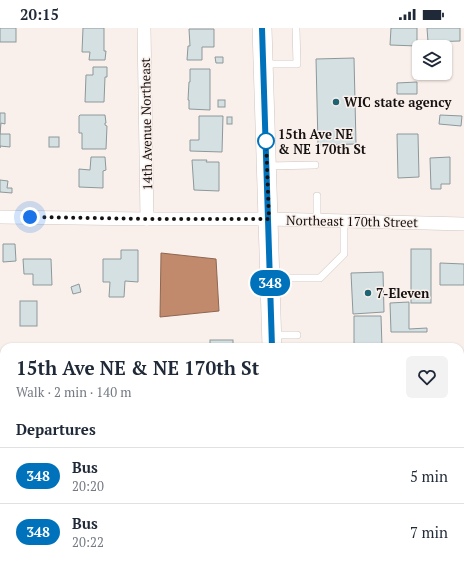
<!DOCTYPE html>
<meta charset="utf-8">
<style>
:root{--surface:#fff;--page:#f2f2f3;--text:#1f2937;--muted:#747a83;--line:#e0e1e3}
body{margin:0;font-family:"PT Serif",serif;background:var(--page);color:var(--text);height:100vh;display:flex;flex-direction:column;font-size:15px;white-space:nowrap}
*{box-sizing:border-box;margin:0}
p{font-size:13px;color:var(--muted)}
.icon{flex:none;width:22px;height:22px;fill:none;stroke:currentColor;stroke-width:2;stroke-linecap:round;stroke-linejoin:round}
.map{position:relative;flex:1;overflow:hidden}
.sheet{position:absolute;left:0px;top:315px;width:464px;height:224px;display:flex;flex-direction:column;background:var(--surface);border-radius:12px 12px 0 0;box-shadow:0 1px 3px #0004}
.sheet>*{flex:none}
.badge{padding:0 8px;border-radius:13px;font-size:14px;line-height:26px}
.fabs{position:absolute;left:412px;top:12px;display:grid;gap:8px}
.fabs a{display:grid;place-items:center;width:40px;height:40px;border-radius:6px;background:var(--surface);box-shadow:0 1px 3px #0004;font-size:20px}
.you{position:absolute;width:20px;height:20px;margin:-10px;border:3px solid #fff;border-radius:50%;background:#1a73e8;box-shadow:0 0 0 6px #1a73e833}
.map>.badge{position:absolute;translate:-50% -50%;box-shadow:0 0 0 2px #fff}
h2{padding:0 16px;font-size:15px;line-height:36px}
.round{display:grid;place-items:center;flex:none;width:42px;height:42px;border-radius:6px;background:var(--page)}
.summary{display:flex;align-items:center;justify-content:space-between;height:68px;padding:0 16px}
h1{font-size:19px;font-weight:700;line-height:30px}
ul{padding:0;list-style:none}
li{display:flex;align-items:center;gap:12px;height:56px;padding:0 16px;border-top:1px solid var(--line)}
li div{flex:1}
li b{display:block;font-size:15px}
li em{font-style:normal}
li .badge{min-width:44px;font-weight:700;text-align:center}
.status{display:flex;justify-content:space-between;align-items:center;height:28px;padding:0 20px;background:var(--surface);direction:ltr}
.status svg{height:11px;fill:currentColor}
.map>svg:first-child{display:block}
</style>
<div class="status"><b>20:15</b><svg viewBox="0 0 49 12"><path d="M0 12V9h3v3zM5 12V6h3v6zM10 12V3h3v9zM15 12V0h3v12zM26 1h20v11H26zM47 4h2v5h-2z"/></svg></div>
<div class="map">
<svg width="464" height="539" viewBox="0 0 464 539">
<rect width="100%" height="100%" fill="#faf0eb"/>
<!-- water -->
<path fill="#c18a6c" stroke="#8e6651" d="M 161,225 L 216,231 L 219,283 L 160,289 Z"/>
<!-- building -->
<g fill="#d5e0e3" stroke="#8d989a">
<rect x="0" y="0" width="16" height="14"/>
<path d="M 83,0 L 104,0 L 104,23 L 106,23 L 105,32 L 89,32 L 90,24 L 82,24 Z"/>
<path d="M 391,0 L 417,0 L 417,18 L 390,17 Z"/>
<path d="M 427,0 L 460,0 L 460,13 L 428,14 Z"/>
<path d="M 189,1 L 214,1 L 214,19 L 202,19 L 202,32 L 187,32 L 188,18 L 190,18 Z"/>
<path d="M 215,29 L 223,29 L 223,35 L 216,35 Z"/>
<path d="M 354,30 L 356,116 L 318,117 L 316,31 Z"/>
<path d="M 93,39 L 107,39 L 107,49 L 105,49 L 104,74 L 85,74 L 86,47 L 93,47 Z"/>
<path d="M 190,41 L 210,41 L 210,82 L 189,81 L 189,72 L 188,72 L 189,54 L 190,54 Z"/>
<path d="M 417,54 L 417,66 L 397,66 L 397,55 Z"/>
<rect x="218" y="72" width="7" height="7"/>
<path d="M 0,85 L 5,85 L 5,96 L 1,95 L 0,106 L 10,106 L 10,119 L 0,118 L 0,120 Z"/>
<path d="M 80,87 L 105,87 L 106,95 L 105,95 L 105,97 L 107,98 L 106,121 L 82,121 L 82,105 L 79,105 L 79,88 Z"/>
<path d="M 440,87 L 462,88 L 461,98 L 439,96 Z"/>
<path d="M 199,88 L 223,88 L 222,124 L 190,123 L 190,112 L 199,112 Z"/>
<rect x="227" y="89" width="5" height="7"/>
<path d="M 397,106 L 418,106 L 419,149 L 398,150 Z"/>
<rect x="49" y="109" width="10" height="10"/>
<path d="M 91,129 L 105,129 L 106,142 L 103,143 L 103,160 L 79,159 L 79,141 L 90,142 Z"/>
<path d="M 450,129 L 450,156 L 441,156 L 441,161 L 431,161 L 430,130 Z"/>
<path d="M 192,132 L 207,132 L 206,134 L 219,134 L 219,163 L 194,162 Z"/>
<path d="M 0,152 L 8,153 L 7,160 L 12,160 L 12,165 L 0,164 Z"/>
<path d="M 3,216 L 15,216 L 16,233 L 3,234 Z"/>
<rect x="411" y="221" width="20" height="54"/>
<path d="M 121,222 L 138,222 L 138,254 L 125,253 L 124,269 L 109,269 L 110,254 L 103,254 L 103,231 L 121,231 Z"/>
<path d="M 23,231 L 51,231 L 52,257 L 33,257 L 33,246 L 24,246 Z"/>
<path d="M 440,235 L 464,236 L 464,257 L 440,257 Z"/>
<path d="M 383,244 L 384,284 L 353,286 L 351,245 Z"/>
<path d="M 79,256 L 81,264 L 73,266 L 71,259 Z"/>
<rect x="20" y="273" width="17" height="25"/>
<path d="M 409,274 L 409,301 L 427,300 L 427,304 L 391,304 L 390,275 Z"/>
<path d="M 354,288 L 381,288 L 382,319 L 354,319 Z"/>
<rect x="210" y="312" width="23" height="7"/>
<rect x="0" y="348" width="4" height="16"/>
<rect x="460" y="352" width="4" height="31"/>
<path d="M 2,370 L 4,371 L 4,394 L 1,393 Z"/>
<rect x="0" y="449" width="4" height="21"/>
<rect x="321" y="535" width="26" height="4"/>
<rect x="414" y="535" width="25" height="4"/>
</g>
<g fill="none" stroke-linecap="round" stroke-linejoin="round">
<!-- service casing -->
<g stroke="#cfc5c0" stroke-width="8">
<g id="service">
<path d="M 264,36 L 297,36 L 296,1"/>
<path d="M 268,138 L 315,137"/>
<path d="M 317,168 L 317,192"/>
<path d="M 270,250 L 320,250 L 344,226 L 344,193"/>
<path d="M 272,307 L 297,307"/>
</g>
</g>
<!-- minor casing -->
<g stroke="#cfc5c0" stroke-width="14">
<g id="minor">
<path d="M 144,0 L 147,191"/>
<path d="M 0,189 L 147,191 L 269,191 L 464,196"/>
<path d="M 0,418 L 4,418"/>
<path d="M 460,424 L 464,424"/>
</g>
</g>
<!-- secondary casing -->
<g stroke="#cfc5c0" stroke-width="20">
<g id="secondary">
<path d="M 262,0 L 272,319"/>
<path d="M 278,535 L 278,539"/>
</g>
</g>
<!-- service -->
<use href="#service" stroke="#fff" stroke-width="7"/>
<!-- minor -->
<use href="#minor" stroke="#fff" stroke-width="13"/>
<!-- secondary -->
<use href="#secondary" stroke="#fff" stroke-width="19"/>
</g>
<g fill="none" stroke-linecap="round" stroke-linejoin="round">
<!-- line casing -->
<g stroke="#fff" stroke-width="9">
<path id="line" d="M 262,0 L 272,319"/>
</g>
<!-- line -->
<use href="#line" stroke="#0072bc" stroke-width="6"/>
<!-- walk -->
<path stroke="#161211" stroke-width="4" stroke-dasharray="0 7.2" d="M 30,189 L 147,191 L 269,191 L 266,112 L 266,113"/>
</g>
<!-- markers -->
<g fill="#1d6573" stroke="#faf0eb" stroke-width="1.5">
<circle cx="336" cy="74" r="4"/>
<circle cx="368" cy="265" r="4"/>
</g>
<circle fill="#fff" stroke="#0072bc" stroke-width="2" cx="266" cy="113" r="8"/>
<g text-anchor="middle" stroke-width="3" stroke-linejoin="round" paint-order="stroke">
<!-- poi labels -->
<g font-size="13" font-weight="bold" fill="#161211" stroke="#faf0eb" text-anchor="start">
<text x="344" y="79">WIC state agency</text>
<text x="376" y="270">7-Eleven</text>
</g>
<!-- street labels -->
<g font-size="13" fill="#161211" stroke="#faf0eb">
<text transform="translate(146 96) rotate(-91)" y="5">14th Avenue Northeast</text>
<text transform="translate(352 193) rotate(1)" y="5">Northeast 170th Street</text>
</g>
<!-- stop labels -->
<g font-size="13" font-weight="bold" fill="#161211" stroke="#faf0eb" text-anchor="start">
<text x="278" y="111">15th Ave NE<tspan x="278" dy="15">&amp; NE 170th St</tspan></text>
</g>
</g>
</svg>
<div class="fabs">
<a><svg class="icon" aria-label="layers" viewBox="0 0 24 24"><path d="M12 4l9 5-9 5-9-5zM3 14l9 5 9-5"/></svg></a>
</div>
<div class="you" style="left:30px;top:189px"></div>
<b class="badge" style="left:270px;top:255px;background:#0072bc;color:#fff">348</b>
<section class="sheet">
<div class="summary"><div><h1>15th Ave NE &amp; NE 170th St</h1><p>Walk · 2 min · 140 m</p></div><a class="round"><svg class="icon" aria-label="heart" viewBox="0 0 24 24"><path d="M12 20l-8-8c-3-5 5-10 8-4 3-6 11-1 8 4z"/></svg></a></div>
<h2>Departures</h2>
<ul>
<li><span class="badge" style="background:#0072bc;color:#fff">348</span><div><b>Bus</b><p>20:20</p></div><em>5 min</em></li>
<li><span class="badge" style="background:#0072bc;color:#fff">348</span><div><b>Bus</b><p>20:22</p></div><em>7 min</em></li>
</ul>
</section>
</div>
